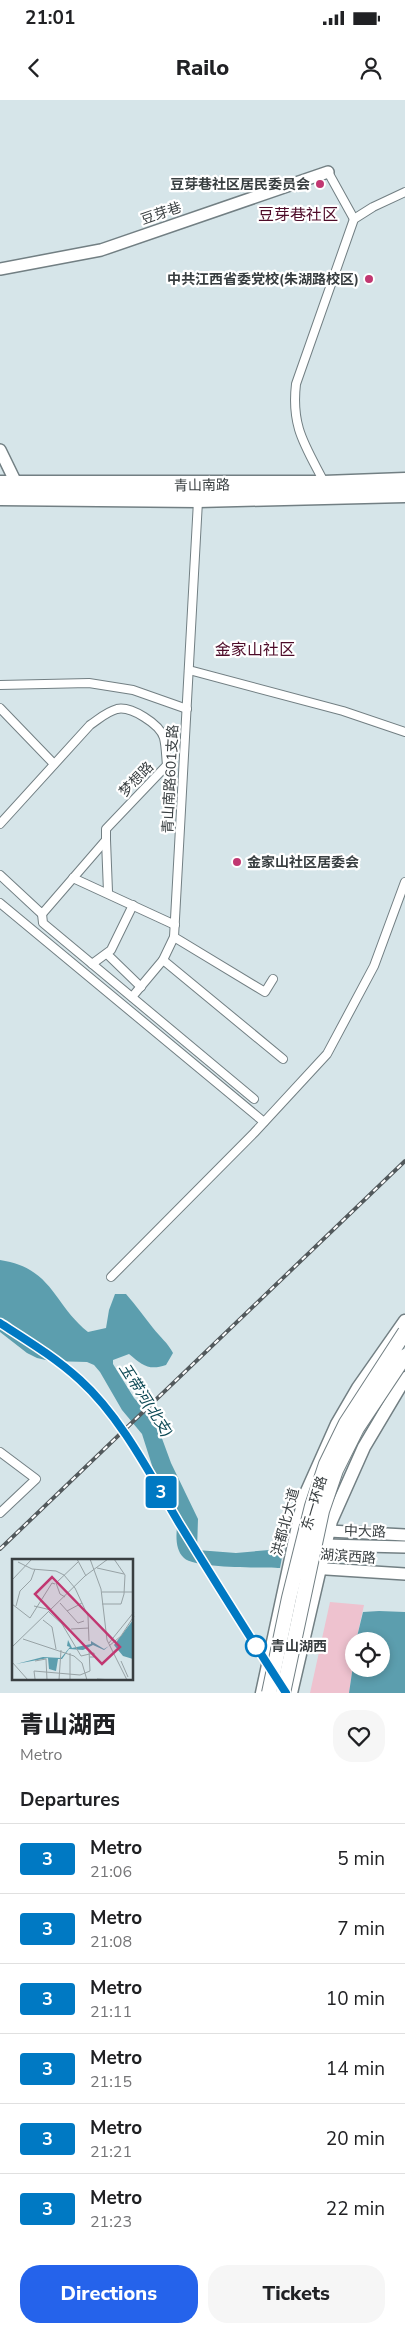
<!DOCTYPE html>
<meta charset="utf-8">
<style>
:root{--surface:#fff;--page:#f6f6f6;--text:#202124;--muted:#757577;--line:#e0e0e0;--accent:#2563eb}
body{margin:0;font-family:"Nunito Sans","Noto Sans SC",sans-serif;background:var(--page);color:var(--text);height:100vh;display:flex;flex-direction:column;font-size:19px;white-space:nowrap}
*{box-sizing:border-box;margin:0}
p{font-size:16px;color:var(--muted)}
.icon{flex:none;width:28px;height:28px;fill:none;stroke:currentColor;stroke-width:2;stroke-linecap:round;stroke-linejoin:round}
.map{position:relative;height:1593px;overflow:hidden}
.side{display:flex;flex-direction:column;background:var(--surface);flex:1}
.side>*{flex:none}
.badge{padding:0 10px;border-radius:4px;font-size:18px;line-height:32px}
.fabs{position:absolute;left:345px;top:1532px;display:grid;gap:10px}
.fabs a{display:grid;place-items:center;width:45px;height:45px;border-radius:50%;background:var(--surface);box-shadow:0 2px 8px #0003;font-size:25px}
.map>.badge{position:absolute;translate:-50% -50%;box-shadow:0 0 0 2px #fff}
h2{padding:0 20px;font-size:19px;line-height:45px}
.round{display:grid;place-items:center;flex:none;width:52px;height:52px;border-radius:20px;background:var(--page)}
.summary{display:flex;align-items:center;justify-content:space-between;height:85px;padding:0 20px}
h1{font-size:24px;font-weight:800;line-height:38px}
.button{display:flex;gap:10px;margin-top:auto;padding:10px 20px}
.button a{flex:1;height:58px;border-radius:20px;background:var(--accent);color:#fff;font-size:20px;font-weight:800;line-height:58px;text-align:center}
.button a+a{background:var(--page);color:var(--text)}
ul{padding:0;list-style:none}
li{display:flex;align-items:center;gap:15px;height:70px;padding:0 20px;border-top:1px solid var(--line)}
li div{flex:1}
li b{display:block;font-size:19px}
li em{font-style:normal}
li .badge{min-width:55px;font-weight:700;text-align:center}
.status{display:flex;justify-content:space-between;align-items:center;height:35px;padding:0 25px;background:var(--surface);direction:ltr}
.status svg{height:14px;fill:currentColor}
header{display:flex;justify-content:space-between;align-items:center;height:65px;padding:0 20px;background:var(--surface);font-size:22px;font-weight:800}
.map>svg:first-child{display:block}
</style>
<div class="status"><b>21:01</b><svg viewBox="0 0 49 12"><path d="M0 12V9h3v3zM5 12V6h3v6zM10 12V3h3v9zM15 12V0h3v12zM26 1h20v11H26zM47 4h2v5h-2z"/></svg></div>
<header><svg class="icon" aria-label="back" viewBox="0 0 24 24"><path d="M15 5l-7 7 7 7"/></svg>Railo<svg class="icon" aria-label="person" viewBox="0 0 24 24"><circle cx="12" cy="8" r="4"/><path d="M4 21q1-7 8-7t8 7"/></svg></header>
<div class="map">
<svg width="405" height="1593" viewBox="0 0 405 1593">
<rect width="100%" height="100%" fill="#d6e5e9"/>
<!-- green -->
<path fill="#eec2cf" d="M 330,1502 L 364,1505 L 356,1541 L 354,1541 L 354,1559 L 349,1593 L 310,1593 Z"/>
<!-- water -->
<g fill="#5c9eae">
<path d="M 0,1160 C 53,1168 53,1204 88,1232 L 106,1228 L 109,1210 L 115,1194 L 126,1194 C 136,1205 144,1217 153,1228 C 160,1237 168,1243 173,1253 L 166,1265 C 149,1271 142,1265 129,1254 L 113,1260 L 113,1264 L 134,1298 L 152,1317 L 160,1333 L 171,1363 L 198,1419 L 197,1450 L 236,1453 L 269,1450 L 283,1452 L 280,1468 C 261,1467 196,1469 184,1458 C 173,1448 177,1429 178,1416 L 163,1400 L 142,1334 L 122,1310 L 100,1272 L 94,1265 L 87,1262 L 50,1261 L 37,1258 L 27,1253 L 0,1232 Z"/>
<path d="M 379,1511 L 405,1512 L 405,1593 L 349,1593 L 354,1559 L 354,1569 L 381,1569 L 381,1541 L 356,1541 L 363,1512 Z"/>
</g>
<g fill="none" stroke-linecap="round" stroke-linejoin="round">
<!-- street casing -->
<g stroke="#727f83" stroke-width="10">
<g id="street">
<path d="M 328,72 L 354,119"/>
<path d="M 324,382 C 305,345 291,327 296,284 L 354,119 L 373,107 L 405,92"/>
<path d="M 198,401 L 174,837 L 265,892 L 273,879"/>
<path d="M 189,570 L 343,611 L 405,632"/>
<path d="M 0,585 L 89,583 L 133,590 L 187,609"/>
<path d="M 0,608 L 54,664"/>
<path d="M 0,724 L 90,625 C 99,619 106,612 117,609 C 131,606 160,624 164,638 C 166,646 166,656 167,665 L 106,729 L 106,740 L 42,814 L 0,775"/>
<path d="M 106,740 L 108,792"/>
<path d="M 73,778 L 175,825"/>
<path d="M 0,803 L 264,1022"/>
<path d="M 42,814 L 43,823 L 254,999"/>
<path d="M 107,854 L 141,887"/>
<path d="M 163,860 L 174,837"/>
<path d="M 92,864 L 111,850 L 133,805"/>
<path d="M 132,897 L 163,860 L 283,959"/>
<path d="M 111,1177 L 254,1033 L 327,954 L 374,866 L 405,782"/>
<path d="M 0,1352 L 36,1379 L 0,1413"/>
</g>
</g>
<!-- secondary casing -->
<g stroke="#727f83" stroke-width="14">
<g id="secondary">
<path d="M 0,169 L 101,150 L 328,72"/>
<path d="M 0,350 L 19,389"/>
<path d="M 0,389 L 86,392 L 188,390"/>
<path d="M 207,390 L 405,387"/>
<path d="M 179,395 L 216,395"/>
<path d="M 329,1431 L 405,1435"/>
<path d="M 325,1445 L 405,1447"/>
<path d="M 311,1468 L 405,1474"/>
</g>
</g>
<!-- primary casing -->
<g stroke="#727f83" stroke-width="15">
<g id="primary">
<path d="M 0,382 L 324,382 L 405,379"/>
<path d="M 0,399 L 198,401 L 405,396"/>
<path d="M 262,1593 L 304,1398 L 337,1324 L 358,1288 L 405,1221"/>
<path d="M 291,1593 L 331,1421 L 364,1347 L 405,1278"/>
</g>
</g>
<!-- street -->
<use href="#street" stroke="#fff" stroke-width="8"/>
<!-- secondary -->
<use href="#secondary" stroke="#fff" stroke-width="11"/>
<!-- primary -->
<use href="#primary" stroke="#fff" stroke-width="12"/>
<!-- rail casing -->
<g stroke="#52595c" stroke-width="4">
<path id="rail" d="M 0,1449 L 405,1061"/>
</g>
<!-- rail -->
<use href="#rail" stroke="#fff" stroke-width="2" stroke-dasharray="5.5" stroke-linecap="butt"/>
<!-- highway-bridge casing -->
<g stroke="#727f83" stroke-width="16" stroke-linecap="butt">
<g id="highway-bridge">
<path d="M 269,1593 L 289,1498 L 312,1406 L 326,1364 L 346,1323 L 405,1232"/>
<path d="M 283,1593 L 322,1411 L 336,1370 L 357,1328 L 405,1256"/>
</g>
</g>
<!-- highway-bridge -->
<use href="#highway-bridge" stroke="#fff" stroke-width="14"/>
</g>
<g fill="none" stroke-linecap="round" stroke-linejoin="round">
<!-- line casing -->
<g stroke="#fff" stroke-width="11">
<path id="line" d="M 0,1223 C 28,1241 56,1258 80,1280 C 121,1317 151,1376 179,1423 C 214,1480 250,1537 286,1593"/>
</g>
<!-- line -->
<use href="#line" stroke="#0079c3" stroke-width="8"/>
</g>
<!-- markers -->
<g fill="#c13771" stroke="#fff" stroke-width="2">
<circle cx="320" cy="84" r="5"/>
<circle cx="369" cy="179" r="5"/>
<circle cx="237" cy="762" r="5"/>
</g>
<circle fill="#fff" stroke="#0079c3" stroke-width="2.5" cx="256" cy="1546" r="10"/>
<g text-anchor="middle" stroke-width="4.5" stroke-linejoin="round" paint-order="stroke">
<!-- poi labels -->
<g font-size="14" font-weight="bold" fill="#383e40" stroke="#fff" text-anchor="end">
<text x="310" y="89">豆芽巷社区居民委员会</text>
<text x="359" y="184">中共江西省委党校(朱湖路校区)</text>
<text x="247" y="767" text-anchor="start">金家山社区居委会</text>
</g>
<!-- street labels -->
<g font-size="14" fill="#383e40" stroke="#fff">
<text transform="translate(161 113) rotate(-19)" y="5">豆芽巷</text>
<text transform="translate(202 385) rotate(-1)" y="5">青山南路</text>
<text transform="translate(136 679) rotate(-46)" y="5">梦想路</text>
<text transform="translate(170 679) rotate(-87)" y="5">青山南路601支路</text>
<text transform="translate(314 1403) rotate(-73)" y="5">东一环路</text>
<text transform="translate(285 1422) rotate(-75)" y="5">洪都北大道</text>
<text transform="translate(365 1431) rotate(2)" y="5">中大路</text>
<text transform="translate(348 1456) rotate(4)" y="5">湖滨西路</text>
</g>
<!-- stop labels -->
<g font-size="14" font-weight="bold" fill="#383e40" stroke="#fff" text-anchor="start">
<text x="271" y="1551">青山湖西</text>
</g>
<!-- water labels -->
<g font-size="15" font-style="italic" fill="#0a4753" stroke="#fff">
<text transform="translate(146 1300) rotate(57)" y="5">玉带河(北支)</text>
</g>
<!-- quarter labels -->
<g font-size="16" fill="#4e0c29" stroke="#fff">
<text x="298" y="120">豆芽巷社区</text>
<text x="255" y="555">金家山社区</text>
</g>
</g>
<!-- overview -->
<g transform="translate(12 1459)">
<rect width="121" height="121" fill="#d6e5e9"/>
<path d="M 121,61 L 121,100 L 111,97 L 102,86 ZM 56,81 L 60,89 L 79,85 L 79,82 L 92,90 L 97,87 L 92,91 L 81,86 L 71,91 L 57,90 L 50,100 L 46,100 L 44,112 L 37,110 L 36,99 L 4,105 L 31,98 L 49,99 L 58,88 L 55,87 Z" fill="#5c9eae"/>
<path fill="none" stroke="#97a2a5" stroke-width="1" d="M 65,0 L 74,17M 78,0 L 89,30 L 95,81 L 115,121M 6,3 L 20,10 L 44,12 L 52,16 L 63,29 L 76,57 L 77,82M 85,9 L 112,15M 0,21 L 20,0M 90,33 L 122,33M 53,38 L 48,35 L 44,24 L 66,3M 48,44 L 66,64 L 72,62M 0,45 L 18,59M 90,45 L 109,45 L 112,35 L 113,16 L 102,0M 4,47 L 8,32 L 19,21 L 23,10M 22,47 L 39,51M 55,52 L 70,44M 37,53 L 50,65 L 69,97 L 82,94 L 82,98 L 78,98M 18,59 L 40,24 L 43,25M 31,61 L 40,68 L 44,90M 59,70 L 77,69M 11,80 L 62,97 L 70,104 L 75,121M 97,84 L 122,53M 97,87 L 109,77 L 122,57M 0,88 L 73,17 L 96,0M 58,94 L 58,121M 23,102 L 34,100 L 35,121M 109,102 L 116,118M 0,103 L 16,121M 23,120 L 22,112 L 68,116 L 78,112 L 77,91M 85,120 L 101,121M 47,121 L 49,91"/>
<path fill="#c13771" fill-opacity="0.15" stroke="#c13771" stroke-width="2.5" d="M 40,18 L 108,88 L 90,105 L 23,35 Z"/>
<rect width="121" height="121" fill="none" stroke="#383e40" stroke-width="2.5"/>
</g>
</svg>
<div class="fabs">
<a><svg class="icon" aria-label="locate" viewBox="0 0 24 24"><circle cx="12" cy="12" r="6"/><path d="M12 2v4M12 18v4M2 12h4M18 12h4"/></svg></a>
</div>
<b class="badge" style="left:161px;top:1392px;background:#0079c3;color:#fff">3</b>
</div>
<section class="side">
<div class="summary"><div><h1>青山湖西</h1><p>Metro</p></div><a class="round"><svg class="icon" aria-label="heart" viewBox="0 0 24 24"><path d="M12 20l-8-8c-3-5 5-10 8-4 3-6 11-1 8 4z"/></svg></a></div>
<h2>Departures</h2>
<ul>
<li><span class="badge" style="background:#0079c3;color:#fff">3</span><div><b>Metro</b><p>21:06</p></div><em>5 min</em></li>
<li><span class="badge" style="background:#0079c3;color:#fff">3</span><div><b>Metro</b><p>21:08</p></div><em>7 min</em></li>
<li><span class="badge" style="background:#0079c3;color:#fff">3</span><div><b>Metro</b><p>21:11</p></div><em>10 min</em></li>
<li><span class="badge" style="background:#0079c3;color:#fff">3</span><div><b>Metro</b><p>21:15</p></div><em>14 min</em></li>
<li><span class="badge" style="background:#0079c3;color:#fff">3</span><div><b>Metro</b><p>21:21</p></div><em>20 min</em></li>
<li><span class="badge" style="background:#0079c3;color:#fff">3</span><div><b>Metro</b><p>21:23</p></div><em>22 min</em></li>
</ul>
<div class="button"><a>Directions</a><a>Tickets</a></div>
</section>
